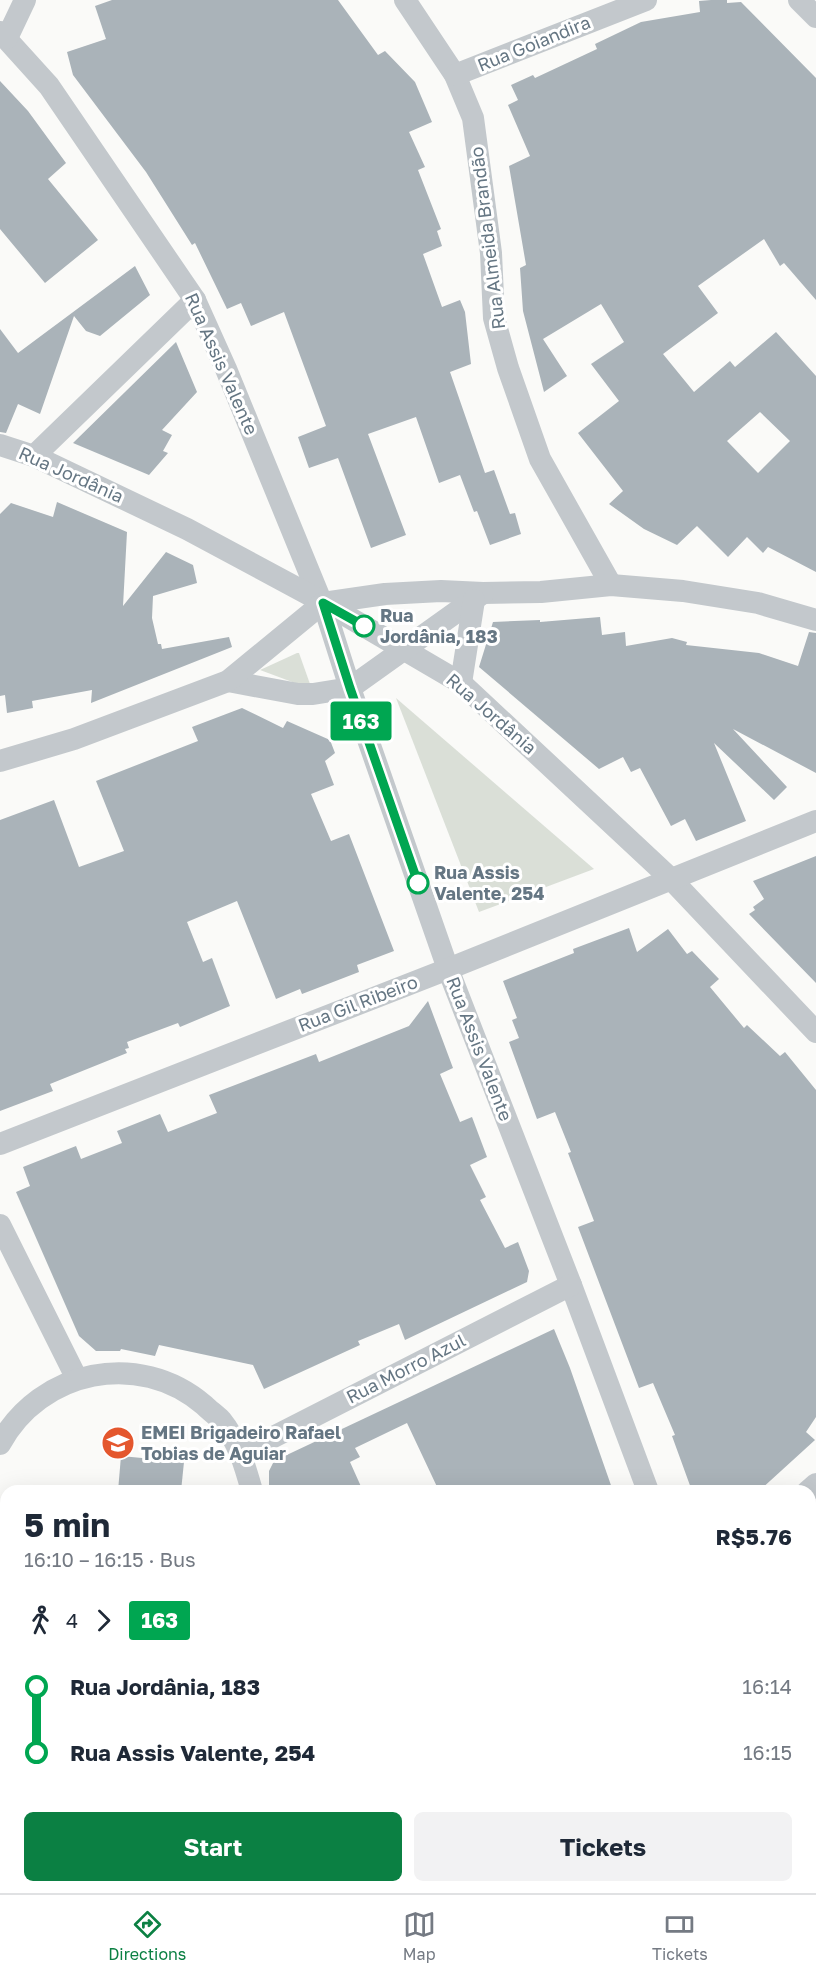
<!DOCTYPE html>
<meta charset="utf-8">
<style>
:root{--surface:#fff;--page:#f2f2f3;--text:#1f2937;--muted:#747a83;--line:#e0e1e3;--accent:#0b8043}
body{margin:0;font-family:"Golos Text",sans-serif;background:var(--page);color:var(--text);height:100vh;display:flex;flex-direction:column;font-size:22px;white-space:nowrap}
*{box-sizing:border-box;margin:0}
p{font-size:20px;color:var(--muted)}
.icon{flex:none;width:33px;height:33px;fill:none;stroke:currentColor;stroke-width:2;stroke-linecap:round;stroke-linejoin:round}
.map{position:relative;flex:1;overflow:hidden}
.panel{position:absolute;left:0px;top:1485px;width:816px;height:408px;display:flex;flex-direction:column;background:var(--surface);border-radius:18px 18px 0 0;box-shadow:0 6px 24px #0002}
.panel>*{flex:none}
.badge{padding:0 12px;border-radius:4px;font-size:21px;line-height:39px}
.map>.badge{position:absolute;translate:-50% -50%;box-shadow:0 0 0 3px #fff}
.legs{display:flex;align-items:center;gap:9px;height:66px;padding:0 24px;font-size:20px}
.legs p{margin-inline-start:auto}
.headline{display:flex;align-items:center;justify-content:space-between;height:102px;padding:0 24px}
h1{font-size:33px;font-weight:700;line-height:45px}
.primary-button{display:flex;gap:12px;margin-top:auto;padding:12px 24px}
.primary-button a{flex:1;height:69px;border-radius:9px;background:var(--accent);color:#fff;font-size:24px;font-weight:700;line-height:69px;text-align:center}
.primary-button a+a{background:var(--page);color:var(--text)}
ul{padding:0 24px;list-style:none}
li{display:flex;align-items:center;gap:21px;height:66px;font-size:22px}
li i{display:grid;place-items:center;width:9px;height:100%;margin:0 8px;background:currentColor}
li i::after{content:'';width:15px;height:15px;margin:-8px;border:4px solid;border-radius:50%;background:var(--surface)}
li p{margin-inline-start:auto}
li:first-child i{background:linear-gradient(#0000 50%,currentColor 0)}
li:last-child i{background:linear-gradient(currentColor 50%,#0000 0)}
.tabs{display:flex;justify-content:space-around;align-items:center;height:84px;border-top:2px solid var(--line);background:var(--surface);font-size:16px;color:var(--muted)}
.tabs a{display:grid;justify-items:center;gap:3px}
.tabs .active{color:var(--accent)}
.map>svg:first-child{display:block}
</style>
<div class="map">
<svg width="816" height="1893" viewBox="0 0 816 1893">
<rect width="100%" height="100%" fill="#fafaf8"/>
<!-- green -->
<g fill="#dadfd7">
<path d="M 297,653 L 299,653 L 310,684 L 303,686 L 260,670 Z"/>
<path d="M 396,698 L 594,869 L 479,912 Z"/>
</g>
<!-- building -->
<g fill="#aab3b9" fill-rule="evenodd">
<path d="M 112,0 L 338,0 L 378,55 L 385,51 L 415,82 L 432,122 L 409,132 L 425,167 L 418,170 L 441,229 L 437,231 L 442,246 L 423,254 L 442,307 L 460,300 L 465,312 L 471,364 L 450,372 L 485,473 L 494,470 L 510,514 L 515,513 L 521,534 L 490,545 L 477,511 L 474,512 L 460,475 L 439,483 L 416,417 L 368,434 L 406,535 L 371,548 L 338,458 L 309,468 L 298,437 L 326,426 L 284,312 L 251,326 L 241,303 L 227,309 L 195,243 L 192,245 L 146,172 L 73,75 L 67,52 L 106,39 L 95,6 Z"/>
<path d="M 711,0 L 727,0 L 727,3 L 741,2 L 816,78 L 816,300 L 784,263 L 780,266 L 764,239 L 698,286 L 718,313 L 663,354 L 694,392 L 730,361 L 735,367 L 776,332 L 816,376 L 816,572 L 768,547 L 763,553 L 747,537 L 728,557 L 697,526 L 677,545 L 644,529 L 609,504 L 623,491 L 578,433 L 619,401 L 591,364 L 624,342 L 601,304 L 543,339 L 567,376 L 544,392 L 523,311 L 520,268 L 526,265 L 509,166 L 530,156 L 508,105 L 518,100 L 511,85 L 533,75 L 535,78 L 597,49 L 595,44 L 641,22 L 700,12 L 699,1 ZM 760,412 L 790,441 L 758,473 L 727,441 Z"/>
<path d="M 0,81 L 28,111 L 66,163 L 48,179 L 98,240 L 45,283 L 0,229 Z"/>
<path d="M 135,266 L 150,295 L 100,336 L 86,331 L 74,316 L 40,414 L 18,404 L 6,433 L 0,432 L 0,329 L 18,353 Z"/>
<path d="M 176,342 L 197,392 L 162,430 L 172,435 L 163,451 L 168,453 L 149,475 L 73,443 Z"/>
<path d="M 57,502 L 127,532 L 123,606 L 166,552 L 193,565 L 197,583 L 153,596 L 152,618 L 158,644 L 161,644 L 162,649 L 229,637 L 232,647 L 91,703 L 92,690 L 32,701 L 33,708 L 7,713 L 5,695 L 0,696 L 0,514 L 11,503 L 53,517 Z"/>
<path d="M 600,617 L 602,635 L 625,632 L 626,646 L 672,638 L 687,642 L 686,645 L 759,653 L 798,666 L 809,632 L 816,633 L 816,773 L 733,729 L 787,787 L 774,800 L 714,743 L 746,821 L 696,841 L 685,819 L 671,826 L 640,768 L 631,772 L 623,757 L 599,769 L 479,667 L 493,622 L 540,620 L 540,622 Z"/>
<path d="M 242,708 L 283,728 L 287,721 L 330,740 L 335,753 L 325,761 L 334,785 L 311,794 L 331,841 L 349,834 L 394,951 L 357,965 L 359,972 L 302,994 L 300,989 L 276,999 L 237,901 L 187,922 L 203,962 L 212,958 L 230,1006 L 180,1027 L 178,1023 L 127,1042 L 129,1048 L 125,1049 L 127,1053 L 50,1084 L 53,1091 L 0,1111 L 0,820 L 54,800 L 79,867 L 124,851 L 96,781 L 198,741 L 192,727 Z"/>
<path d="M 816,856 L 816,983 L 749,914 L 755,910 L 753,907 L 764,899 L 753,881 Z"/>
<path d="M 629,928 L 637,952 L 668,929 L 687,954 L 692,951 L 719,979 L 710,987 L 744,1028 L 747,1025 L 780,1056 L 785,1052 L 816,1090 L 816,1417 L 806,1432 L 815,1440 L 759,1491 L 692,1491 L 672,1436 L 675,1435 L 653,1383 L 639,1388 L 578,1227 L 594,1221 L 568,1153 L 571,1152 L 555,1112 L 537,1119 L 509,1042 L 519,1038 L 512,1020 L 517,1018 L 503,981 L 574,953 L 573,949 Z"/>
<path d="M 428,1001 L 453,1068 L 440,1074 L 460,1122 L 472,1117 L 487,1157 L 470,1165 L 486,1197 L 480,1200 L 505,1248 L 518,1242 L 529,1271 L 527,1282 L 405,1340 L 399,1324 L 358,1341 L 360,1345 L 264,1389 L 253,1365 L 159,1345 L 155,1356 L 121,1349 L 120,1351 L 96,1351 L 79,1336 L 16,1192 L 30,1186 L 23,1167 L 76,1146 L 81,1159 L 122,1143 L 117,1131 L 160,1114 L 168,1132 L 217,1113 L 209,1095 L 316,1054 L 319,1062 L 409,1026 Z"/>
<path d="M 554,1329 L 570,1368 L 613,1491 L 439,1491 L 407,1423 L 355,1448 L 360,1457 L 350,1462 L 363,1491 L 269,1491 L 269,1471 L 274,1461 Z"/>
<path d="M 121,1456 L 184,1462 L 181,1491 L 118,1491 Z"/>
</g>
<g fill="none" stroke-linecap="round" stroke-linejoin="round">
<!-- street -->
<g stroke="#c3c8cc" stroke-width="22">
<path d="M 405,0 L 455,75 L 473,118 L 491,253 L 494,318 L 508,368 L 540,459 L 611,585"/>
<path d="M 799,0 L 816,17"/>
<path d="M 0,32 L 49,86 L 195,300 L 226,369 L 321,601"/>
<path d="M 7,38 L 25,0"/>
<path d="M 455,75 L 646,0"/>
<path d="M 0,445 L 34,456 L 187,529 L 321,601 L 461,683 L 670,878 L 816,1032"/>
<path d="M 34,456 L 195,300"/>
<path d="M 323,603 L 350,688 L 448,969 L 571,1285 L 648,1491"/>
<path d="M 323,603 L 385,594 L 441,591 L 483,593 L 541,592 L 611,585 L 683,591 L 758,603 L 816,620"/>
<path d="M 228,681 L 298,694 L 313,694 L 350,688 L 483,593"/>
<path d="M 461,683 L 474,600"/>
<path d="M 0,761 L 74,739 L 228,681 L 323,603"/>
<path d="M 0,1144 L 448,969 L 816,821"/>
<path d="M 0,1225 L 77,1379"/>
<path d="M 0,1444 C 40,1370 139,1349 204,1405 C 209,1410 216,1415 221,1420 C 238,1441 245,1466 252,1491"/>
<path d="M 242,1453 L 571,1285"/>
<path d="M 808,1491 L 816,1484"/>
<path d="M 0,1573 L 6,1581"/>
<path d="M 0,1695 L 6,1688"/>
<path d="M 288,1887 L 290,1893"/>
<path d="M 797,1887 L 799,1893"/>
<path d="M 359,1893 L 366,1887"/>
</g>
</g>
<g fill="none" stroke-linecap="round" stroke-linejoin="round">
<!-- line-1 casing -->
<g stroke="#fff" stroke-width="14">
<path id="line-1" d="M 364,626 L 323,603 L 350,688 L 418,883"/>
</g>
<!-- line-1 -->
<use href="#line-1" stroke="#00a651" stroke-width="9"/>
</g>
<!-- icons -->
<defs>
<g id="school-disc" transform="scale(1.725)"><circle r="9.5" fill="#e4572e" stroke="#fff"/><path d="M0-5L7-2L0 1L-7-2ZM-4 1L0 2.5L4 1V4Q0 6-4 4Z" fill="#fff"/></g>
</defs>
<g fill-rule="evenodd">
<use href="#school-disc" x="118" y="1443"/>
</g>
<!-- markers -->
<g fill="#fff" stroke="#00a651" stroke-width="3">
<circle cx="364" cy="626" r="10"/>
<circle cx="418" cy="883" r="10"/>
</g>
<g text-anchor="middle" stroke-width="6" stroke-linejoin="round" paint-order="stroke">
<!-- street labels -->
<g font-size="18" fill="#657683" stroke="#fff">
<text transform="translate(534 44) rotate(-22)" y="6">Rua Goiandira</text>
<text transform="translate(488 238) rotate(-97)" y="6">Rua Almeida Brandão</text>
<text transform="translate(221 364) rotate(66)" y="6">Rua Assis Valente</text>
<text transform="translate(71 475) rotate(24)" y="6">Rua Jordânia</text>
<text transform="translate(491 714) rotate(41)" y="6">Rua Jordânia</text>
<text transform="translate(358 1004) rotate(-21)" y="6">Rua Gil Ribeiro</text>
<text transform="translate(479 1049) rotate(69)" y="6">Rua Assis Valente</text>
<text transform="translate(406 1369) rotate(-27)" y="6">Rua Morro Azul</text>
</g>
<!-- stop labels -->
<g font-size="18" font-weight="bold" fill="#657683" stroke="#fff" text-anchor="start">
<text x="380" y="622">Rua<tspan x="380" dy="21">Jordânia, 183</tspan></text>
<text x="434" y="879">Rua Assis<tspan x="434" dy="21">Valente, 254</tspan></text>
</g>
<!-- poi labels -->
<g font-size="18" font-weight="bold" fill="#657683" stroke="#fff" text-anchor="start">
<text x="141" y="1439">EMEI Brigadeiro Rafael<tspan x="141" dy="21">Tobias de Aguiar</tspan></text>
</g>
</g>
</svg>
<b class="badge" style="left:361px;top:721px;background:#00a651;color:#fff">163</b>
<section class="panel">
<div class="headline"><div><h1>5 min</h1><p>16:10 – 16:15 · Bus</p></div><b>R$5.76</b></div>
<div class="legs"><svg class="icon" aria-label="walk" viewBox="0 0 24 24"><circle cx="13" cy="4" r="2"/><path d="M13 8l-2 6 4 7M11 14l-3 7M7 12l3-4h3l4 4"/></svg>4<svg class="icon" aria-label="forward" viewBox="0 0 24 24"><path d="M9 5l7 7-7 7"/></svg><b class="badge" style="background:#00a651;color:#fff">163</b></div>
<ul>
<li><i style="color:#00a651"></i><b>Rua Jordânia, 183</b><p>16:14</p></li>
<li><i style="color:#00a651"></i><b>Rua Assis Valente, 254</b><p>16:15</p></li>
</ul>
<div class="primary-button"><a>Start</a><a>Tickets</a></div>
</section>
</div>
<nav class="tabs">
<a class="active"><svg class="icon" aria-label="directions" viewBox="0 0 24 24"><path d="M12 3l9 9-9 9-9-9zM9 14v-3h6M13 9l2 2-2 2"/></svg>Directions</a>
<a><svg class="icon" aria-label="map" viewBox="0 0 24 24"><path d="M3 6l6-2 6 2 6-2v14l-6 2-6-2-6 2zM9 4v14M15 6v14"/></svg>Map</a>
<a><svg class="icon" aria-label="tickets" viewBox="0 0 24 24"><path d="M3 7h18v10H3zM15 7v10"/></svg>Tickets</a>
</nav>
